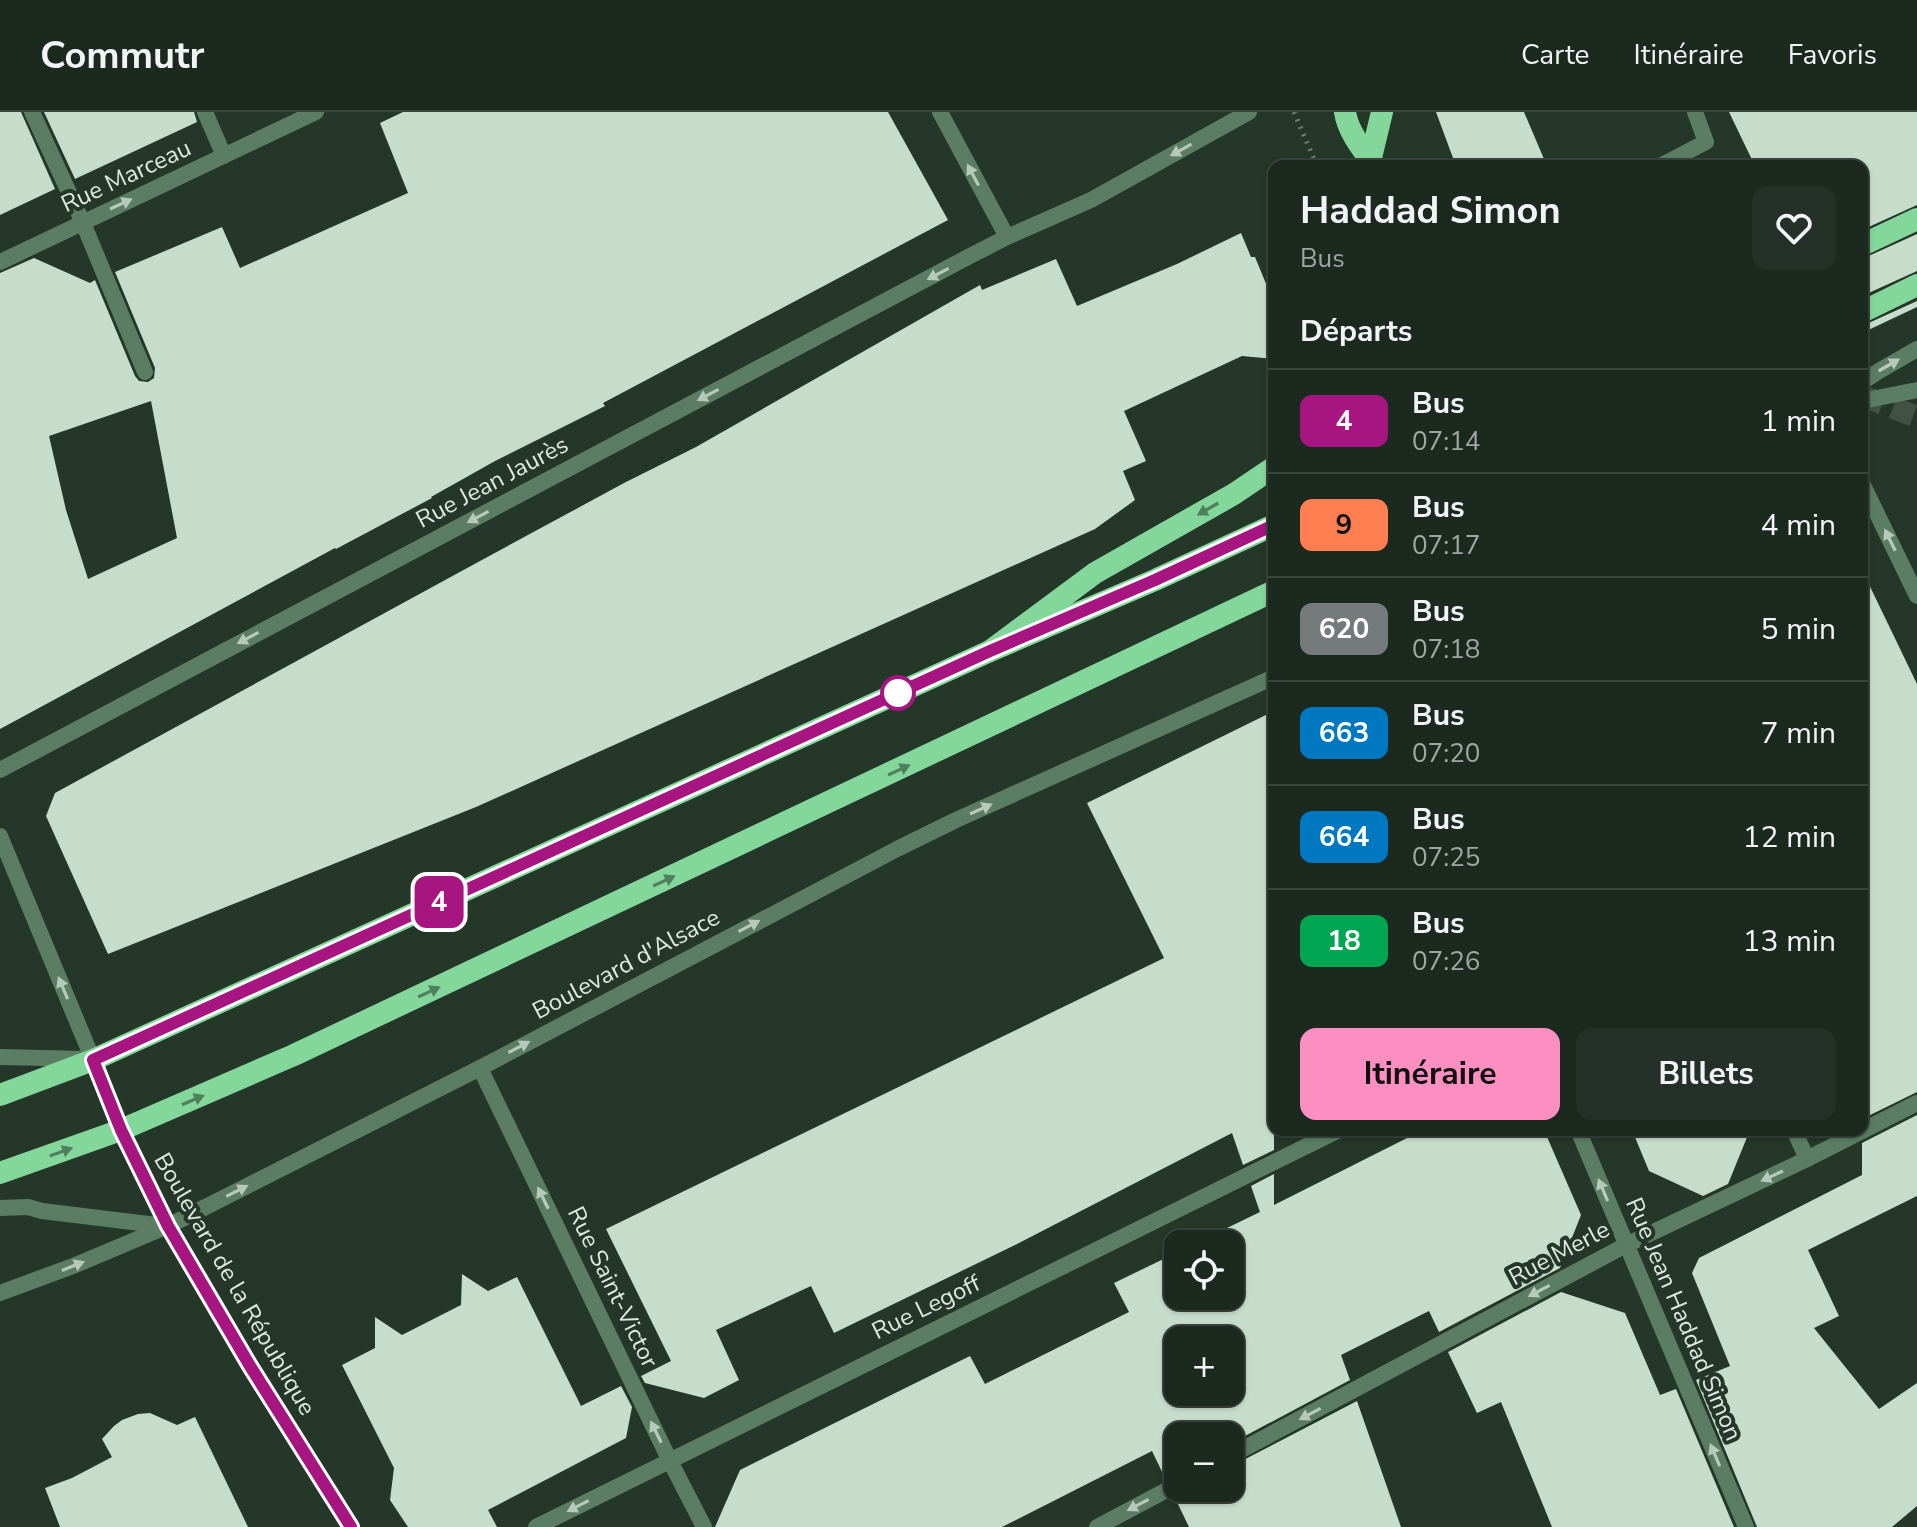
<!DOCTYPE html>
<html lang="fr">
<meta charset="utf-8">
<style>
:root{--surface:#1c291f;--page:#253128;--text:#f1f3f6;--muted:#a0a6a4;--line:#3a453d;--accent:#fc8fc1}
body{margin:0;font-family:"Nunito Sans",sans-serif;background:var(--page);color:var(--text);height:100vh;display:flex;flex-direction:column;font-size:30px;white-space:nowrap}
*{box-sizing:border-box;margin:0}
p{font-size:26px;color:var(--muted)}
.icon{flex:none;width:44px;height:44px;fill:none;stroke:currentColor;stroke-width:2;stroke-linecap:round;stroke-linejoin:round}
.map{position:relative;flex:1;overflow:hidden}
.drawer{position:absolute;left:1268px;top:48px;width:600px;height:976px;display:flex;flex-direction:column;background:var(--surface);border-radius:16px;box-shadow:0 2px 6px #0004,0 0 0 2px var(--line)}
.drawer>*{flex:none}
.badge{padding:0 16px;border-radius:12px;font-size:28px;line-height:52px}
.tools{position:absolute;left:1164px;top:1118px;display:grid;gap:16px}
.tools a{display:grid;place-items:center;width:80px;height:80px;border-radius:16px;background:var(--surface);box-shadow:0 2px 6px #0004,0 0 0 2px var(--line);font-size:40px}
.map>.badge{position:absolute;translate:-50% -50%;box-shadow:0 0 0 4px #fff}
h2{padding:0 32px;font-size:30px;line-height:72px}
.round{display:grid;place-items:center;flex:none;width:84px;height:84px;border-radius:16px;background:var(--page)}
.overview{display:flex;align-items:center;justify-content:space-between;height:136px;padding:0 32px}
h1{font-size:38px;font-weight:700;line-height:60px}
.primary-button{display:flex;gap:16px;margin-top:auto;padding:16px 32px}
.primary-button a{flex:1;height:92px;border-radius:16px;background:var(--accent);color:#111;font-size:32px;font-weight:700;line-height:92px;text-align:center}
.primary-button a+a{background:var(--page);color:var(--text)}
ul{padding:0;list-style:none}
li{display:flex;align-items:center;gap:24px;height:104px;padding:0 32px;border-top:2px solid var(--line)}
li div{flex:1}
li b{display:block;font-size:30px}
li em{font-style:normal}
li .badge{min-width:88px;font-weight:700;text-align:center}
header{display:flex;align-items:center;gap:48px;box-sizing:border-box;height:112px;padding:0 40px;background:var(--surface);border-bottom:2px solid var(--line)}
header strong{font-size:38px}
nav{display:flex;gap:44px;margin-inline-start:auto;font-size:28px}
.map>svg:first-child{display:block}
</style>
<header>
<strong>Commutr</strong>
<nav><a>Carte</a><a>Itinéraire</a><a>Favoris</a></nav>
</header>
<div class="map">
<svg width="1917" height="1415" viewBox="0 0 1917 1415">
<rect width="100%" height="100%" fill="#253729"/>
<!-- building -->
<g fill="#c7ddcc" fill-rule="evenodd">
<path d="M 0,0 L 21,0 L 55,77 L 0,103 Z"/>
<path d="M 44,0 L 194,0 L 197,10 L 75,67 Z"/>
<path d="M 403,0 L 888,0 L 948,108 L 603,291 L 605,294 L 495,349 L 431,385 L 432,386 L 336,437 L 335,436 L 0,617 L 0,161 L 34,146 L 90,171 L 95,168 L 135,264 L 139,269 L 148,270 L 154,266 L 155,256 L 115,160 L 222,115 L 240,156 L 408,81 L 380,11 ZM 151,289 L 177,426 L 88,467 L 66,398 L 49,324 Z"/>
<path d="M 1436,0 L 1524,0 L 1547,54 L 1456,54 Z"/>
<path d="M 1729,0 L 1917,0 L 1917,93 L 1862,118 L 1862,54 L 1755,54 Z"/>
<path d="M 1241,121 L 1251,145 L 1255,145 L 1274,191 L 1274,247 L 1242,244 L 1124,299 L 1146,349 L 1123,359 L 1135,388 L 1095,417 L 476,695 L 108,842 L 46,704 L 55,681 L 469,455 L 624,371 L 696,335 L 980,173 L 982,178 L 1056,147 L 1077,194 L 1177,152 Z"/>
<path d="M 1917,122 L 1917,159 L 1862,184 L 1862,147 Z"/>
<path d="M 1917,189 L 1917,195 L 1862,221 L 1862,214 Z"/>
<path d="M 1862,458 L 1917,572 L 1917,980 L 1862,1007 Z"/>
<path d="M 1274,599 L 1274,1038 L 1243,1053 L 1232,1021 L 1015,1133 L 834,1221 L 811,1174 L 716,1218 L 739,1268 L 704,1286 L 645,1271 L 641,1264 L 671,1249 L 606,1117 L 1164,846 L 1087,691 Z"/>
<path d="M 1917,1003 L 1917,1084 L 1808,1138 L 1839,1204 L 1814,1216 L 1879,1297 L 1917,1271 L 1917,1394 L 1892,1415 L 1757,1415 L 1696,1268 L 1730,1254 L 1692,1161 L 1699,1146 L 1862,1063 L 1862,1031 Z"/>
<path d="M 1423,1018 L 1544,1018 L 1581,1103 L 1560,1156 L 1439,1220 L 1429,1199 L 1341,1243 L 1350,1268 L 1230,1332 L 1230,1324 L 1178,1324 L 1178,1361 L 1165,1366 L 1152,1339 L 1002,1415 L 715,1415 L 740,1358 L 970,1244 L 985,1272 L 1129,1200 L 1114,1171 L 1178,1140 L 1178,1184 L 1230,1184 L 1230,1132 L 1194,1132 L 1260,1100 L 1251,1074 L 1274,1062 L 1274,1093 ZM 1178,1228 L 1230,1228 L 1230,1280 L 1178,1280 Z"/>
<path d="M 1632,1018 L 1750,1018 L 1728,1072 L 1703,1084 L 1649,1059 Z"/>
<path d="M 462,1162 L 488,1179 L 517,1165 L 581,1294 L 621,1274 L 632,1295 L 626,1326 L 488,1398 L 497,1415 L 408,1415 L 390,1388 L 394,1356 L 342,1253 L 375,1236 L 375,1205 L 402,1223 L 461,1193 Z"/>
<path d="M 1561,1180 L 1625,1201 L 1660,1283 L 1676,1277 L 1734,1415 L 1552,1415 L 1501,1290 L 1477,1301 L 1448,1240 Z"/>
<path d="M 1357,1289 L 1401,1415 L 1189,1415 L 1175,1386 L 1184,1381 L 1188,1376 L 1230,1376 L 1230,1355 Z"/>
<path d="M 150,1301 L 177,1313 L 195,1305 L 248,1415 L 60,1415 L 45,1376 L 72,1366 L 112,1345 L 102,1327 L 114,1314 L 122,1308 L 138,1302 Z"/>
</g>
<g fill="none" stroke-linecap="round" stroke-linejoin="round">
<!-- trunk-tunnel -->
<path stroke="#415245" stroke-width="22" stroke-dasharray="22 11" stroke-linecap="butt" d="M 1862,284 L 1917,305"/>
<!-- path -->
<g stroke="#6d7c70" stroke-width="5" stroke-dasharray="2 6" stroke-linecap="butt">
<path d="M 1294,0 L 1317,54"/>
<path d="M 1274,111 L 1269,134 L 1274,135"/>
</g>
<!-- service -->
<g stroke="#5a7d63" stroke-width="16">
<path d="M 32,0 L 83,111"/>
<path d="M 205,0 L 224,44"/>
<path d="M 1660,54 L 1706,30 L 1695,0"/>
<path d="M 1862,289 L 1917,278"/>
</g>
<!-- minor -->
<g stroke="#5a7d63" stroke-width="16">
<path d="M 940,0 L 1007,125"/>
<path d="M 83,111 L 145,260"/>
<path d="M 0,150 L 316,0"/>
<path d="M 1862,270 L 1879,259 L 1917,237"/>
<path d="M 1862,371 L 1917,484"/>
<path d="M 0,658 L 970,144 L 1007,125 L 1091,88 L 1249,0"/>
<path d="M 0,945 L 87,947"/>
<path d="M 480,956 L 669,1347 L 704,1415"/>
<path d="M 1578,1018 L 1746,1415"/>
<path d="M 1794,1018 L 1807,1047"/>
<path d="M 0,1096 L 28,1095 L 42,1099 L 165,1114"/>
<path d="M 0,1181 L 73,1154 L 168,1114 L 480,956 L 899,736 L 956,708 L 1274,565"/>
<path d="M 1230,1344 L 1626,1133 L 1807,1047 L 1917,991"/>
<path d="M 536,1415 L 1339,1018"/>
<path d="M 1097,1415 L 1178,1372"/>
</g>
<!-- tertiary -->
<path stroke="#5a7d63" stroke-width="16" d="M 0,724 L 93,948"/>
<!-- secondary -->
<path stroke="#6ea77d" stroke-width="16" d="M 93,948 L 121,1018 L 168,1114 L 250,1254 L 351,1415"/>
<!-- trunk -->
<g stroke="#84d79b" stroke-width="22">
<path d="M 1345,0 C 1348,20 1363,38 1375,54"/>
<path d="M 1862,133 L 1917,107"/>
<path d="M 1862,200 L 1917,173"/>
<path d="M 0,983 L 93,948 L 990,539 L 1155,468 L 1274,413"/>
<path d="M 0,1061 L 121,1018 L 294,943 L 1274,479"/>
</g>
<!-- trunk-bridge -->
<g stroke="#84d79b" stroke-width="22">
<path d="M 1369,54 L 1382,0"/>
<path d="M 990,539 L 1095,461 L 1234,382 L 1274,355"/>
</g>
</g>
<!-- one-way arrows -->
<defs><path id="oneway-solid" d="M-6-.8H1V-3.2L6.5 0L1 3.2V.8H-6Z" transform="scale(2)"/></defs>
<g fill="#b6c9bb">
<use href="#oneway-solid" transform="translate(1181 38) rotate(151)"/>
<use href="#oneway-solid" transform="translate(973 63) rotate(-118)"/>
<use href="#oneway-solid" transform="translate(121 92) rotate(-25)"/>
<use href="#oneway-solid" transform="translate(938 162) rotate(152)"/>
<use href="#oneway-solid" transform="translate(1889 253) rotate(-30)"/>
<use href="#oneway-solid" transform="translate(708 283) rotate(152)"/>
<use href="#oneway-solid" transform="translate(478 405) rotate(152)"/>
<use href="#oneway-solid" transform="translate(1890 428) rotate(-116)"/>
<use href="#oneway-solid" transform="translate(248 526) rotate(152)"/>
<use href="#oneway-solid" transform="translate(981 697) rotate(-24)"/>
<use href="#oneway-solid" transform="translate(749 814) rotate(-28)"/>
<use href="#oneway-solid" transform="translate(63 876) rotate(-113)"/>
<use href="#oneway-solid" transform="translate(519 935) rotate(-28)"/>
<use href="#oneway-solid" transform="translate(1772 1064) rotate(155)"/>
<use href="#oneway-solid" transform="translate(1603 1078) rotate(-113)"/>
<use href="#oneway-solid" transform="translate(237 1079) rotate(-27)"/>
<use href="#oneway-solid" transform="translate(543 1086) rotate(-116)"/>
<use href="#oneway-solid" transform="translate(73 1154) rotate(-22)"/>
<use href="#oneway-solid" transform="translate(1539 1179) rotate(152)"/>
<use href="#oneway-solid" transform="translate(1310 1302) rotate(152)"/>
<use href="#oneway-solid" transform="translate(656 1320) rotate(-116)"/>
<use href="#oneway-solid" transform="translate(1715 1343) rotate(-113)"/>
<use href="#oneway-solid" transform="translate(1138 1393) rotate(152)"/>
<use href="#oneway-solid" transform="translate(578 1394) rotate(153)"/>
</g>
<g fill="#507f5c">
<use href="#oneway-solid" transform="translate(1208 397) rotate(150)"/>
<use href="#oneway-solid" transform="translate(899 658) rotate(-25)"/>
<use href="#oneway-solid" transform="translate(664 769) rotate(-25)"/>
<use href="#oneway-solid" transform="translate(429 880) rotate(-25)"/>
<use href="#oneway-solid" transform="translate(193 988) rotate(-23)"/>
<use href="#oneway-solid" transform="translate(61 1040) rotate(-20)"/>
</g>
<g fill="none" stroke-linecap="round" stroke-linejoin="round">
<!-- line casing -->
<g stroke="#fff" stroke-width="18">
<path id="line" d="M 351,1415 L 250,1254 L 168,1114 L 121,1018 L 93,948 L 990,539 L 1155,468 L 1274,413"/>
</g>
<!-- line -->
<use href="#line" stroke="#a61580" stroke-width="12"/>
</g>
<!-- markers -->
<circle fill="#fff" stroke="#a61580" stroke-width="4" cx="898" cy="581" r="16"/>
<g text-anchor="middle" stroke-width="8" stroke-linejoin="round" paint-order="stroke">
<!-- street labels -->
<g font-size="24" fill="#dee9e1" stroke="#253729">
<text transform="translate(126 64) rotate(-25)" y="8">Rue Marceau</text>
<text transform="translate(492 370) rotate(-28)" y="8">Rue Jean Jaurès</text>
<text transform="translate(626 852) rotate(-28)" y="8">Boulevard d'Alsace</text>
<text transform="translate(1559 1141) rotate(-28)" y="8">Rue Merle</text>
<text transform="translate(235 1172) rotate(60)" y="8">Boulevard de la République</text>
<text transform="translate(613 1175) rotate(64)" y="8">Rue Saint-Victor</text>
<text transform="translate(926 1195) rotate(-26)" y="8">Rue Legoff</text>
<text transform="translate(1684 1207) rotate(67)" y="8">Rue Jean Haddad Simon</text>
</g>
</g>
</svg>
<div class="tools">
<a><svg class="icon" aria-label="locate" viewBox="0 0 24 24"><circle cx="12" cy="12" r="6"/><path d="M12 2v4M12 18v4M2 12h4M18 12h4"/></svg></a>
<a>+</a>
<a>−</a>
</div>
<b class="badge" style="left:439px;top:790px;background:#a61580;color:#fff">4</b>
<section class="drawer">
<div class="overview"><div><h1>Haddad Simon</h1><p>Bus</p></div><a class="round"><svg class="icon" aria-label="heart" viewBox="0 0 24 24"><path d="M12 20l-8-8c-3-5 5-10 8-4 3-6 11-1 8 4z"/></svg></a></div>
<h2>Départs</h2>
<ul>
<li><span class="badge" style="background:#a61580;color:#fff">4</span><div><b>Bus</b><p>07:14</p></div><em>1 min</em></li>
<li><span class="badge" style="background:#ff7f50;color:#111">9</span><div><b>Bus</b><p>07:17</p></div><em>4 min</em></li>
<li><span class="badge" style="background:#757a7b;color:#fff">620</span><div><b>Bus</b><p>07:18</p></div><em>5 min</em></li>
<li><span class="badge" style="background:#0077c1;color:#fff">663</span><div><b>Bus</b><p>07:20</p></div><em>7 min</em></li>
<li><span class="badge" style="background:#0077c1;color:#fff">664</span><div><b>Bus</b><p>07:25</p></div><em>12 min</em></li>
<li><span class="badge" style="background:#00a651;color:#fff">18</span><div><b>Bus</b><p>07:26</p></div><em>13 min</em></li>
</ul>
<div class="primary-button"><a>Itinéraire</a><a>Billets</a></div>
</section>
</div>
